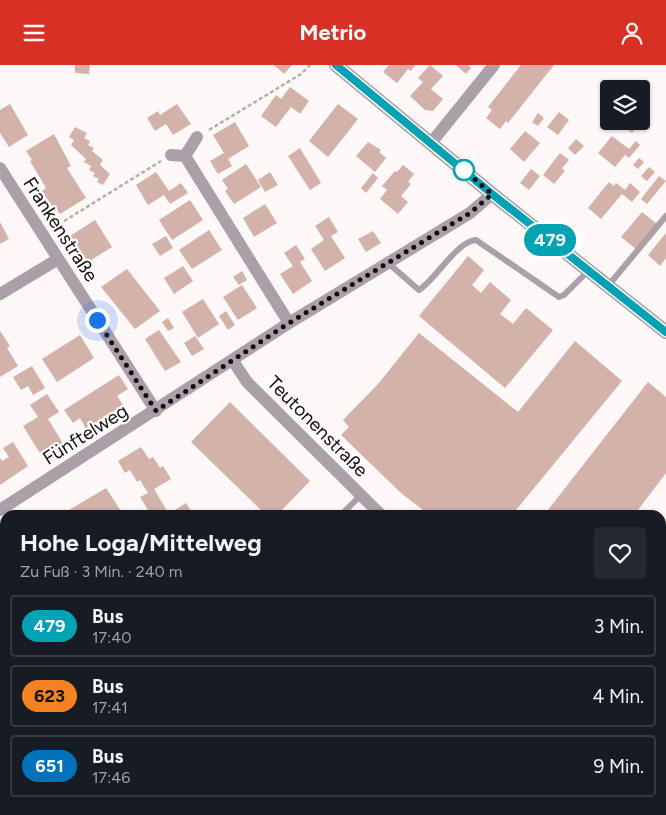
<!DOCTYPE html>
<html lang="de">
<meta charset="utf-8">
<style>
:root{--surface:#171b24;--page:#242831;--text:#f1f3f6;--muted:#9ea1a6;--line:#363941;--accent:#d93025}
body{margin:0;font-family:Figtree,sans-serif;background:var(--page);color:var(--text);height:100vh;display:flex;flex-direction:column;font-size:19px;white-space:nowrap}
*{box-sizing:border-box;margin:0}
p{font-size:16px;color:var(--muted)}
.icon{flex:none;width:28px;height:28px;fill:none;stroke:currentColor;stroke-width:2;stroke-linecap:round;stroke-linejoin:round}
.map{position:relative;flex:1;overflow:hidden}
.sheet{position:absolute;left:0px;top:445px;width:666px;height:305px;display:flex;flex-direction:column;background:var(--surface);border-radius:15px 15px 0 0;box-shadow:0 1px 4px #0004}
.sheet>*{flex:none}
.badge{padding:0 10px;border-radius:16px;font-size:18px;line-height:32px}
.fabs{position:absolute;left:600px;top:15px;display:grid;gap:10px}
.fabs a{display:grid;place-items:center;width:50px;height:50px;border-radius:5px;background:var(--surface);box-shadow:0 1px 4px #0004;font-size:25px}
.you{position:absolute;width:25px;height:25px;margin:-12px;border:4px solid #fff;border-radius:50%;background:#1a73e8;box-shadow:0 0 0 8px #1a73e833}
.map>.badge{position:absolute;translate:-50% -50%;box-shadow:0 0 0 2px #fff}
.round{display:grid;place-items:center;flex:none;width:52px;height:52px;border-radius:5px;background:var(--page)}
.head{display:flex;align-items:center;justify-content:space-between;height:85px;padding:0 20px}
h1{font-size:24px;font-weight:700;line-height:38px}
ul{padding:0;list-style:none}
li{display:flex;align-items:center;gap:15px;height:62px;margin:0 10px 8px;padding:0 10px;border:2px solid var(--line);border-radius:5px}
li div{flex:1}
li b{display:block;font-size:19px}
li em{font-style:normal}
li .badge{min-width:55px;font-weight:700;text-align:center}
header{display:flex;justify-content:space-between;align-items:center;height:65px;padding:0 20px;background:var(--accent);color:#fff;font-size:22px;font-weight:700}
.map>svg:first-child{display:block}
</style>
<header><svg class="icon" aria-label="menu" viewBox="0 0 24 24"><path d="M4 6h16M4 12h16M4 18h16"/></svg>Metrio<svg class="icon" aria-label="person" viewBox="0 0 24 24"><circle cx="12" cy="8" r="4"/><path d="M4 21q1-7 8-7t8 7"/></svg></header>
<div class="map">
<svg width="666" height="750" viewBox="0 0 666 750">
<rect width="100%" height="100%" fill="#fff8f9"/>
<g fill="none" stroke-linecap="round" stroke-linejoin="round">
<!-- stream -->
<path stroke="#e8c9ff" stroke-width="4.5" d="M 592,745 L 596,750"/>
</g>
<!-- building -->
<g fill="#d3b2aa">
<path d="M 75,0 L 90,0 L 89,9 L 75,8 Z"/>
<path d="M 274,0 L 292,0 L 284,9 Z"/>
<path d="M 389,0 L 415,0 L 411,6 L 408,4 L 397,18 L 383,7 Z"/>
<path d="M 430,0 L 443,11 L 431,24 L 443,34 L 433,46 L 425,45 L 410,31 L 423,17 L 418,13 Z"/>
<path d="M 456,0 L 468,0 L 471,3 L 466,9 Z"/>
<path d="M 521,0 L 554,0 L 508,58 L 506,56 L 500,64 L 486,53 L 492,45 L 488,42 Z"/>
<path d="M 290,22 L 309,36 L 300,49 L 291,42 L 276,62 L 261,51 L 276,30 L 281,34 Z"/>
<path d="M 10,39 L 28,70 L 9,82 L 0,68 L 0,45 Z"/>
<path d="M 177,39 L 191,59 L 173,70 L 166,59 L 155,66 L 147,53 L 158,46 L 160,50 Z"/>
<path d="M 338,39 L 358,54 L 328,92 L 309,76 Z"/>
<path d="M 559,47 L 569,55 L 558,70 L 547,62 Z"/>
<path d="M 538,48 L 544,53 L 538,61 L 532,57 Z"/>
<path d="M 624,56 L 636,56 L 639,59 L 632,68 L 621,59 Z"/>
<path d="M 235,57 L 249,81 L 228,94 L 232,101 L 218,109 L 210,96 L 224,88 L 213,70 Z"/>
<path d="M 75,62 L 87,68 L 84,73 L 90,76 L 88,80 L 94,83 L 92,86 L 103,95 L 100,100 L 110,109 L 103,120 L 97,117 L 99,114 L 93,111 L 95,108 L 89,105 L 91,101 L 84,97 L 86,94 L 71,80 L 74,75 L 69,72 Z"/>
<path d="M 525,66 L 540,78 L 524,97 L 510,84 Z"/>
<path d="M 54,69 L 71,101 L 67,103 L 86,133 L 60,149 L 56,143 L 54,144 L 42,126 L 46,123 L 30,96 L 32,95 L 26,86 Z"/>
<path d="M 612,71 L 629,84 L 636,76 L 640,80 L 629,93 L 625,90 L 615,102 L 598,88 Z"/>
<path d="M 576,74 L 584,81 L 575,90 L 568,83 Z"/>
<path d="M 368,77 L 381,85 L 379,87 L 386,93 L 375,107 L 356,91 Z"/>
<path d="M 300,83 L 321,118 L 310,125 L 288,91 Z"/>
<path d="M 560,88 L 569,95 L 562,103 L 565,106 L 554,119 L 543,110 Z"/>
<path d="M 639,93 L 644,97 L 638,104 L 633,100 Z"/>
<path d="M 246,99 L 261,122 L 234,139 L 225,126 L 228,124 L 222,115 Z"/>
<path d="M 403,100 L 414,109 L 408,117 L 411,119 L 401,131 L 408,137 L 398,149 L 380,134 L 387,125 L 382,121 L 395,106 L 397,107 Z"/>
<path d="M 649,102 L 655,107 L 647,116 L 641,111 Z"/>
<path d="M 531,104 L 540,111 L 529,125 L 520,118 Z"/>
<path d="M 156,107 L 169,126 L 181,118 L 188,128 L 170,139 L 164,130 L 148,140 L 136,120 Z"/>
<path d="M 270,107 L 278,120 L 265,127 L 258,115 Z"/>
<path d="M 373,108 L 378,113 L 366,128 L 361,123 Z"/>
<path d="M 659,111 L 666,116 L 647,139 L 641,134 Z"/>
<path d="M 609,117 L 614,121 L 616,118 L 625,125 L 630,118 L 640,127 L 632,137 L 622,129 L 601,154 L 588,143 Z"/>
<path d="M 190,135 L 203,155 L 172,175 L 159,155 Z"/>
<path d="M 265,139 L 277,158 L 254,172 L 243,153 Z"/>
<path d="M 642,147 L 657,159 L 636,184 L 621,172 Z"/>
<path d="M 329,152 L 338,167 L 331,171 L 345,193 L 325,206 L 311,184 L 324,175 L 315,161 Z"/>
<path d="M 95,155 L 112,182 L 88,197 L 70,171 Z"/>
<path d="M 0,157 L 9,174 L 0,179 Z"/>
<path d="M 209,165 L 222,185 L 192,204 L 179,185 Z"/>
<path d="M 373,166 L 381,178 L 366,187 L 358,174 Z"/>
<path d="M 666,168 L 666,193 L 660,201 L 648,190 Z"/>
<path d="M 166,171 L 173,183 L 160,191 L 152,179 Z"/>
<path d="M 296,180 L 305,194 L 300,197 L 312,216 L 293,229 L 280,209 L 293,201 L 284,188 Z"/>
<path d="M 468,191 L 484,205 L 472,220 L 481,228 L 490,217 L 511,235 L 500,249 L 513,259 L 526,243 L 553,265 L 505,323 L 419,251 Z"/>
<path d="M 183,201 L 193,216 L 174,229 L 164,213 Z"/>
<path d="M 127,204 L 160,246 L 135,264 L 101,222 Z"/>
<path d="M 242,206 L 247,215 L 239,220 L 233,212 Z"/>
<path d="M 242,220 L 257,243 L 238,255 L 223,232 Z"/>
<path d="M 203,234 L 219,259 L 198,273 L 182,247 Z"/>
<path d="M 226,246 L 235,260 L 228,265 L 219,251 Z"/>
<path d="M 168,253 L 174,263 L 168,266 L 162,257 Z"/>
<path d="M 159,265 L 181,297 L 165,306 L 145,274 Z"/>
<path d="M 0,266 L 10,281 L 7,283 L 18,301 L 0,312 Z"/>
<path d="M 419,268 L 518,347 L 575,276 L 622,316 L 512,450 L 419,450 L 423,445 L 401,428 L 341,370 L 349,362 L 343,355 L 378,319 Z"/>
<path d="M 80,270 L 94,293 L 57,317 L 42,294 Z"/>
<path d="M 195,271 L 204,284 L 192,291 L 184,278 Z"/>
<path d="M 32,301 L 45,323 L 33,330 L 28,321 L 21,325 L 13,312 Z"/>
<path d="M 119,310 L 128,324 L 117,331 L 123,340 L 86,364 L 80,353 L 73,358 L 64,345 Z"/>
<path d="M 648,317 L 666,332 L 666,408 L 638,445 L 640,446 L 637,450 L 544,450 Z"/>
<path d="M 47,329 L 59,347 L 48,354 L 64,380 L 43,393 L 23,361 L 38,352 L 30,340 Z"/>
<path d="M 230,337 L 310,416 L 277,450 L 266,450 L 191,377 Z"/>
<path d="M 13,377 L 28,401 L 0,420 L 0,393 L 2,396 L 9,392 L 3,383 Z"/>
<path d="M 141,382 L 149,394 L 153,392 L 160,403 L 163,401 L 171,414 L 154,424 L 169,449 L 186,438 L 192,448 L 196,446 L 199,450 L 151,450 L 140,432 L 148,428 L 140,415 L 137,417 L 130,405 L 125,408 L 118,396 Z"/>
<path d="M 106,423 L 121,446 L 114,450 L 72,450 L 69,445 Z"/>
<path d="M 666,471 L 666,517 L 661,513 L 661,477 Z"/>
<path d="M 5,498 L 5,514 L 0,506 L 0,501 Z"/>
<path d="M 661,648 L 666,654 L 666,750 L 635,750 L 633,745 L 661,745 Z"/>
<path d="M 1,715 L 5,720 L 5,745 L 15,745 L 8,750 L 0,750 Z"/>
<path d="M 129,745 L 132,745 L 135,750 L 121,750 Z"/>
<path d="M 214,745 L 243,745 L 238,750 L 219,750 Z"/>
<path d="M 281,745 L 294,745 L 299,750 L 286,750 Z"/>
<path d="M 326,745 L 360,745 L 365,750 L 330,750 Z"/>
<path d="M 505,745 L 524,745 L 527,750 L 502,750 L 501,748 Z"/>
<path d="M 541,745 L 546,745 L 549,750 L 532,750 Z"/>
</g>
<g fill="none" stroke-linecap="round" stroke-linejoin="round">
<!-- path -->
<g stroke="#b5adae" stroke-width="2.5" stroke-dasharray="4 2.5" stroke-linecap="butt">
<path d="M 209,65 L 301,9 L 310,0"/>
<path d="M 53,163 L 161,96"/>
<path d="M 565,745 L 570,750"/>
</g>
<!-- service -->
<g stroke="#aca0a8" stroke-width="6">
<path d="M 388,198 L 419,225 C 436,214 457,176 476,175 L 559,232 L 564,230 L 588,206"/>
<path d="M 608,221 L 666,151"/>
<path d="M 341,450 L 361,430"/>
<path d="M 480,745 L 483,750"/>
</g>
<!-- minor -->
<g stroke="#aca0a8" stroke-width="12">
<path d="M 431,78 L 494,0"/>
<path d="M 171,90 L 185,91 L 289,258"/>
<path d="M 185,91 L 197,72"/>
<path d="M 0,103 L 156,346"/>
<path d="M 0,229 L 58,194"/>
<path d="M 233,296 L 247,317 L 381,450"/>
<path d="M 0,445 L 289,258 L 470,148 L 492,129"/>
<path d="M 0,594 L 5,602"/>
<path d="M 661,614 L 666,611"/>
<path d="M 0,636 L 5,633"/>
<path d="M 170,745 L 177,750"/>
<path d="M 423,750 L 430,745"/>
</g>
<!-- tertiary -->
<path stroke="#aca0a8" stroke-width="14" d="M 336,0 L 492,129 L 666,267"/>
</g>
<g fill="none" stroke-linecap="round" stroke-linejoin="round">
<!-- line casing -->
<g stroke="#fff" stroke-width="11">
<path id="line" d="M 336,0 L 492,129 L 666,267"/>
</g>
<!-- line -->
<use href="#line" stroke="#00a3b4" stroke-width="8"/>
<!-- walk -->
<path stroke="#180d0f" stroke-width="5" stroke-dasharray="0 9" d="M 97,255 L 156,346 L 289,258 L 470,148 L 492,129 L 464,105"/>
</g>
<!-- markers -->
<circle fill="#fff" stroke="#00a3b4" stroke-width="2.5" cx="464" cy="105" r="10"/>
<g text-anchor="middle" stroke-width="4.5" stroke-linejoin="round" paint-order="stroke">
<!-- street labels -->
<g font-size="19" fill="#180d0f" stroke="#fff">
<text transform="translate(61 164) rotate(57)" y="7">Frankenstraße</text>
<text transform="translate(318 361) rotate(45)" y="7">Teutonenstraße</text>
<text transform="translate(85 369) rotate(-32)" y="7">Fünftelweg</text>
</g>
</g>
</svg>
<div class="fabs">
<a><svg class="icon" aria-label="layers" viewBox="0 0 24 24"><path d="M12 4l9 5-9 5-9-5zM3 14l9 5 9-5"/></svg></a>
</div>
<div class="you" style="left:97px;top:255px"></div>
<b class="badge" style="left:550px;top:175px;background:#00a3b4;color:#fff">479</b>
<section class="sheet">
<div class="head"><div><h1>Hohe Loga/Mittelweg</h1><p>Zu Fuß · 3 Min. · 240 m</p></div><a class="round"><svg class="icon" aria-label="heart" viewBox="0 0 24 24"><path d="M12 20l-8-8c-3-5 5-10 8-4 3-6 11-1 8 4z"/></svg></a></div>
<ul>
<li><span class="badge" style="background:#00a3b4;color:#fff">479</span><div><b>Bus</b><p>17:40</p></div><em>3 Min.</em></li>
<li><span class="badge" style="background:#f58220;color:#111">623</span><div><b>Bus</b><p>17:41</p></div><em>4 Min.</em></li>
<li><span class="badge" style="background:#0072bc;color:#fff">651</span><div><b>Bus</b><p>17:46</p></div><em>9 Min.</em></li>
</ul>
</section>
</div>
